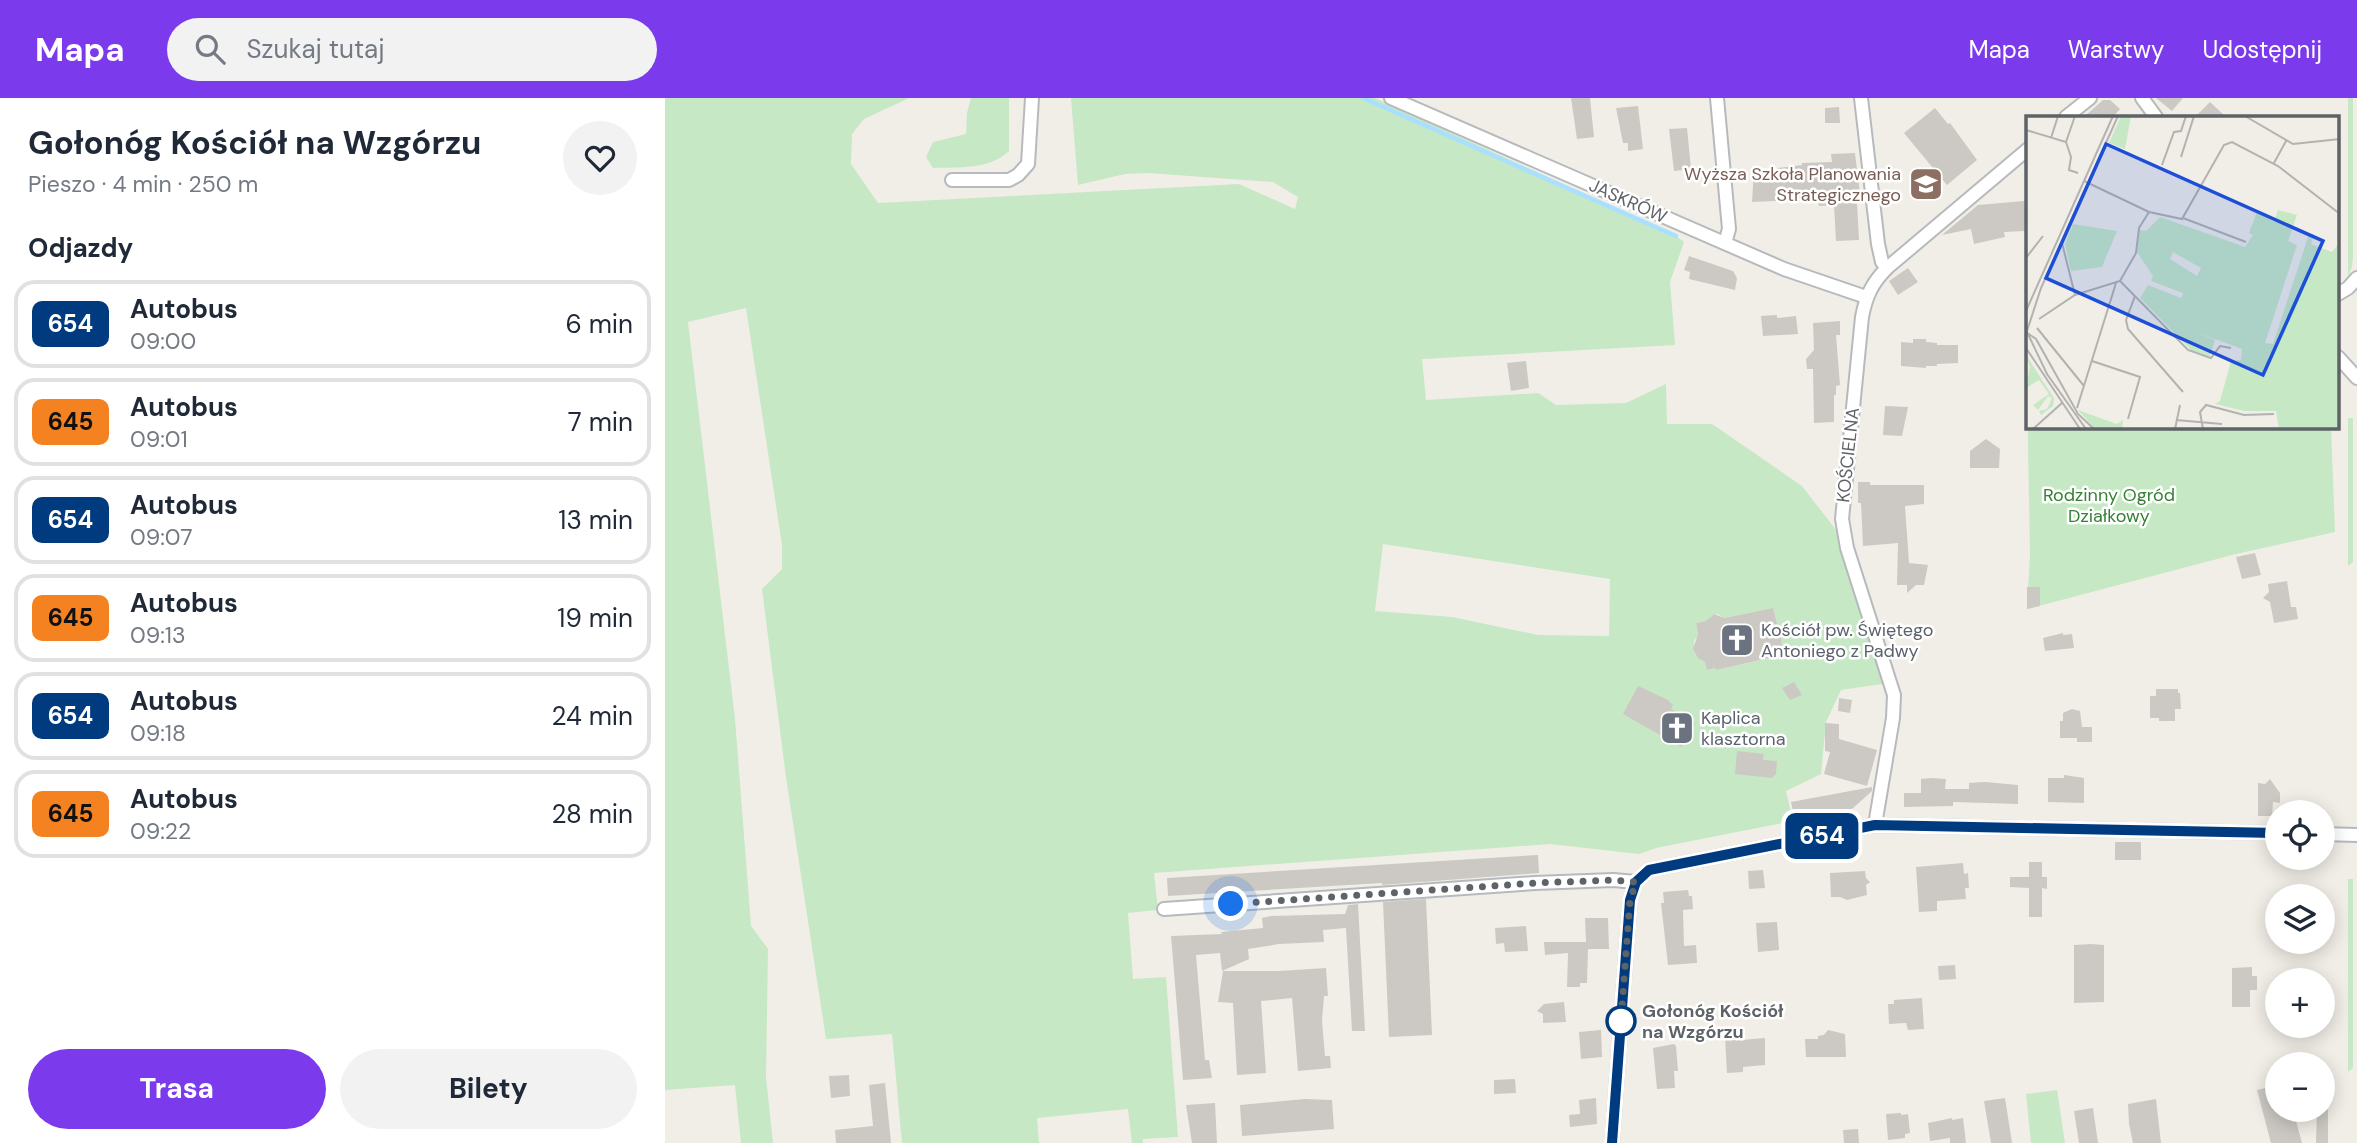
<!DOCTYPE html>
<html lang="pl">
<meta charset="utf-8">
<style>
:root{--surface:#fff;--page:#f2f2f3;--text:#1f2937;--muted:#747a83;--line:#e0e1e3;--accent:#7c3aed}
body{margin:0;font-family:"DM Sans",sans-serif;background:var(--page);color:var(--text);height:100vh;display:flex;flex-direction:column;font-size:26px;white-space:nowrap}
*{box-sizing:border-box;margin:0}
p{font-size:23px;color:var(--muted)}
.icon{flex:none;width:38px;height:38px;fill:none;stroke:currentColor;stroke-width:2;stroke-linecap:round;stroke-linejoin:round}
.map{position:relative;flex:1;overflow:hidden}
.side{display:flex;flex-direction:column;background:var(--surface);width:665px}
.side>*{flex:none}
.badge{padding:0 14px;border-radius:10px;font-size:24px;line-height:46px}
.tools{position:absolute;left:1600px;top:702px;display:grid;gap:14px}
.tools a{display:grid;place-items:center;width:70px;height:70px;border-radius:50%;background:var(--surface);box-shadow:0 4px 18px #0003;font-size:35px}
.you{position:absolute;width:35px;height:35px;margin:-18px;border:5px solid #fff;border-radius:50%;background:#1a73e8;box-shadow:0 0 0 10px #1a73e833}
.map>.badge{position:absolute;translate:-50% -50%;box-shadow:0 0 0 4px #fff}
h2{padding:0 28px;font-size:26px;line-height:63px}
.round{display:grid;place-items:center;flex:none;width:74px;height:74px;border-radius:37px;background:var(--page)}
.overview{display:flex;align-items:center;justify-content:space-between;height:119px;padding:0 28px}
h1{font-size:33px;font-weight:700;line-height:52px}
.primary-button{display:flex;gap:14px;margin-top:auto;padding:14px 28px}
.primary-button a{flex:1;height:80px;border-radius:42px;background:var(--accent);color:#fff;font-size:28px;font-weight:700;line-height:80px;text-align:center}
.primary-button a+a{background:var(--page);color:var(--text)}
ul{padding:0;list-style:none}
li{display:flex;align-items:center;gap:21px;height:88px;margin:0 14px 10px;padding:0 14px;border:4px solid var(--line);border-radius:21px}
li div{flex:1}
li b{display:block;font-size:26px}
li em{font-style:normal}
li .badge{min-width:77px;font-weight:700;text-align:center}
header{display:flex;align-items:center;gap:42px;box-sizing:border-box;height:98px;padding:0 35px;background:var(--accent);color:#fff}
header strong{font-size:33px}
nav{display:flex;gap:38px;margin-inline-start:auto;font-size:24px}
.search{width:490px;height:63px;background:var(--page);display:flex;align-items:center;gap:18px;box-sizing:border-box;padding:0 24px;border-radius:38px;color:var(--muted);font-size:26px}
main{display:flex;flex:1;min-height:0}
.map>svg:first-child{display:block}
</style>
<header>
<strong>Mapa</strong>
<div class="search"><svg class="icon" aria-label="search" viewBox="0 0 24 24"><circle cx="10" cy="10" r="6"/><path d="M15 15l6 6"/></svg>Szukaj tutaj</div>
<nav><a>Mapa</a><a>Warstwy</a><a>Udostępnij</a></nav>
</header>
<main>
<section class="side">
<div class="overview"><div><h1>Gołonóg Kościół na Wzgórzu</h1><p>Pieszo · 4 min · 250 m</p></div><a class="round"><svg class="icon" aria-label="heart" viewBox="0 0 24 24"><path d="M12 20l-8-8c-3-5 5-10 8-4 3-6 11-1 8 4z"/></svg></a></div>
<h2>Odjazdy</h2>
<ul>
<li><span class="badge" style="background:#003b80;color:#fff">654</span><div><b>Autobus</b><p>09:00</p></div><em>6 min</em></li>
<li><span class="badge" style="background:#f58220;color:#111">645</span><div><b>Autobus</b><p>09:01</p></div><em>7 min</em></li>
<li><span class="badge" style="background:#003b80;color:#fff">654</span><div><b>Autobus</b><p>09:07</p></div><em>13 min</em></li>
<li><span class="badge" style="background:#f58220;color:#111">645</span><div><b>Autobus</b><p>09:13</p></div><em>19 min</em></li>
<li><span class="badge" style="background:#003b80;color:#fff">654</span><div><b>Autobus</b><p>09:18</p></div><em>24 min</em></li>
<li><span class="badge" style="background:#f58220;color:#111">645</span><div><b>Autobus</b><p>09:22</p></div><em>28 min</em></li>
</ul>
<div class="primary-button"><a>Trasa</a><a>Bilety</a></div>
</section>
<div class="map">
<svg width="1692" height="1045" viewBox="0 0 1692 1045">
<rect width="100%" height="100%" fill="#f1eee7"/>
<!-- green -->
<g fill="#c6e8c4" fill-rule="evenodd">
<path d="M 0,0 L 244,0 L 199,21 L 187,36 L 186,66 L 213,105 L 574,86 L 630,111 L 633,99 L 608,84 L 483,75 L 460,76 L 413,87 L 406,0 L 710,0 L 1011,138 L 1019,144 L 1005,184 L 1010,247 L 757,261 L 761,302 L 873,295 L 891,307 L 961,305 L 1001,286 L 1002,326 L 1047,326 L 1137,388 L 1171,432 L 1216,568 L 1224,585 L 1176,592 L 1161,624 L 1156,676 L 1121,693 L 1128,723 L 991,750 L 974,756 L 885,746 L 489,775 L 493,812 L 463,815 L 468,881 L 501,879 L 513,1039 L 478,1041 L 478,1045 L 467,1045 L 463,1011 L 372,1020 L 374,1045 L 237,1045 L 227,936 L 161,941 L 121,679 L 97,491 L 117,471 L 117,447 L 81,210 L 23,224 L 70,621 L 86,828 L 103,851 L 101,979 L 108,1045 L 76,1045 L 70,987 L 0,992 ZM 718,446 L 945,481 L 944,538 L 873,537 L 787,519 L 710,513 ZM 1108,510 L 1115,536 L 1117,557 L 1051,572 L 1050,570 L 1042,572 L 1040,563 L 1030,556 L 1029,543 L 1033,537 L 1031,525 L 1042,523 L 1047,517 L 1053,516 L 1058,520 Z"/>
<path d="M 306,0 L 344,0 L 344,53 C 324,72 295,69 268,70 L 261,59 L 268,44 L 301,36 L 302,15 Z"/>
<path d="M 1683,0 L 1688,0 L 1688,158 L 1687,169 L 1683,179 Z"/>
<path d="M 1363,235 L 1363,329 L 1666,329 L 1670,434 L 1571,456 L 1362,511 L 1365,456 L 1361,236 Z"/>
<path d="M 1683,320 L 1688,320 L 1688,464 L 1683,468 Z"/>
<path d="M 1683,781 L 1688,781 L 1688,970 L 1683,974 Z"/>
<path d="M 1392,992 L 1400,1045 L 1366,1045 L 1361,996 Z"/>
</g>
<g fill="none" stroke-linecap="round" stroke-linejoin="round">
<!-- stream -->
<path stroke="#a9dfff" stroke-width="4.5" d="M 698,0 L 1011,138"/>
</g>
<!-- building -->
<g fill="#ccc9c4">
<path d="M 906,0 L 925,0 L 929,39 L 912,41 Z"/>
<path d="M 1491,0 L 1518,0 L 1507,13 Z"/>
<path d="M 1438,2 L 1445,2 L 1455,11 L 1448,19 L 1419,19 Z"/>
<path d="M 1545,4 L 1561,19 L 1530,19 Z"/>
<path d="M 973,8 L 978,51 L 963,53 L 963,45 L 958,45 L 951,10 Z"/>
<path d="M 1174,9 L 1175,25 L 1160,25 L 1160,10 Z"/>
<path d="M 1270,10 L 1283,26 L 1285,25 L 1312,62 L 1282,87 L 1239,35 Z"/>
<path d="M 1022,30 L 1026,71 L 1009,73 L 1004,31 Z"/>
<path d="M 1190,55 L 1196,105 L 1192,105 L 1194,142 L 1171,143 L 1169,107 L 1154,108 L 1153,101 L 1087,104 L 1089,72 L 1113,72 L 1112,70 L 1137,67 L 1137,65 L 1167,64 L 1166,56 Z"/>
<path d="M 1359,103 L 1363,104 L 1363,132 L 1360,133 L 1339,134 L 1340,139 L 1309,146 L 1306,131 L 1277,137 L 1313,107 Z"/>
<path d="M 1024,158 L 1068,173 L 1072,180 L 1070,192 L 1024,181 L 1025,174 L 1019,172 Z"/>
<path d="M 1243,170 L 1253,184 L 1233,197 L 1224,183 Z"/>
<path d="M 1112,217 L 1112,220 L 1131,218 L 1133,236 L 1098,238 L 1096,218 Z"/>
<path d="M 1175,223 L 1175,237 L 1171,237 L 1175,287 L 1171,288 L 1171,297 L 1169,297 L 1169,324 L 1149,325 L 1148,271 L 1142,271 L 1141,261 L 1149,252 L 1148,225 Z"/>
<path d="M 1248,241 L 1261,241 L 1261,244 L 1272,245 L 1272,247 L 1293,247 L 1293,265 L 1272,266 L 1272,268 L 1261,268 L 1261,270 L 1236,268 L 1236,244 L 1248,245 Z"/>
<path d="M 861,263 L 864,290 L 846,293 L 842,265 Z"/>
<path d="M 1220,308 L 1243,309 L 1237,338 L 1218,337 Z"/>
<path d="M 1321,341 L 1335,351 L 1334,370 L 1305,370 L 1305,353 Z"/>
<path d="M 1193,384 L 1205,384 L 1205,387 L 1259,387 L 1259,406 L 1240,408 L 1244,465 L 1263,467 L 1259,487 L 1251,487 L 1242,495 L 1242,487 L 1232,487 L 1233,445 L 1198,448 L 1196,405 L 1193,405 Z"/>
<path d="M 1590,455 L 1596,477 L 1577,481 L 1571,459 Z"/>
<path d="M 1622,483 L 1626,509 L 1631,509 L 1633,521 L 1609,525 L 1605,504 L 1598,500 L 1604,494 L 1603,486 Z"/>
<path d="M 1362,489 L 1375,489 L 1375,508 L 1362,511 Z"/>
<path d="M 1108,510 L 1116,540 L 1117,557 L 1051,572 L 1050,570 L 1042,572 L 1040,564 L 1033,560 L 1028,551 L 1033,536 L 1031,525 L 1041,523 L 1049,516 L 1059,520 Z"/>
<path d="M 1398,535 L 1398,537 L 1407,536 L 1409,550 L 1380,553 L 1378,540 Z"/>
<path d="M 1129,584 L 1137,597 L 1125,602 L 1117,590 Z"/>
<path d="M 973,588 L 1003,602 L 1008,607 L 1006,611 L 1030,625 L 1016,649 L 958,616 Z"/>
<path d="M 1491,591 L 1513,591 L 1513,595 L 1515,595 L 1516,611 L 1510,611 L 1510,623 L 1494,623 L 1494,620 L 1485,620 L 1485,598 L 1491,598 Z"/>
<path d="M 1174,600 L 1187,602 L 1185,615 L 1173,613 Z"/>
<path d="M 1407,611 L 1415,613 L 1417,629 L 1427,629 L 1427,644 L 1412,644 L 1412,640 L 1395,640 L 1395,623 L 1398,623 L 1398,615 Z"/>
<path d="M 1160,625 L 1174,626 L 1174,641 L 1212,652 L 1202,688 L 1159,676 L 1165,654 L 1160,653 Z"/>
<path d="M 1072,653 L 1099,656 L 1098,662 L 1112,663 L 1111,676 L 1107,680 L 1070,676 Z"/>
<path d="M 1399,677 L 1419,680 L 1419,705 L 1383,704 L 1383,680 L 1399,680 Z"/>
<path d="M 1266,680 L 1281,681 L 1280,691 L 1304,691 L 1304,685 L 1320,684 L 1353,687 L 1353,706 L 1288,704 L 1288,708 L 1239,709 L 1239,695 L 1256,695 L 1256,681 Z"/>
<path d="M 1605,681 L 1615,695 L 1615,705 L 1608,704 L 1607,718 L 1593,718 L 1593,685 L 1600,686 Z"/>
<path d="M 1207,689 L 1207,693 L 1187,711 L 1163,718 L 1130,724 L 1126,704 Z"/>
<rect x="1450" y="744" width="26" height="18"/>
<path d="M 873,757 L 874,775 L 717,787 L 717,785 L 503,798 L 502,780 Z"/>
<path d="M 1364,764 L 1377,764 L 1377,779 L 1382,779 L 1382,791 L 1377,790 L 1377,819 L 1364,819 L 1364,790 L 1345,789 L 1345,779 L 1364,779 Z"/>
<path d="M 1298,765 L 1299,776 L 1303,775 L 1304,790 L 1300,790 L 1301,801 L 1272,803 L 1272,813 L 1254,814 L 1251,769 Z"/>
<path d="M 1098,772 L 1100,790 L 1084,791 L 1083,773 Z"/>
<path d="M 1200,773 L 1201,780 L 1205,784 L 1201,787 L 1202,797 L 1182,802 L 1175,799 L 1166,799 L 1165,775 Z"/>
<path d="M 1023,792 L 1024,798 L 1027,798 L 1028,811 L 1018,812 L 1019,848 L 1031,847 L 1032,865 L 1003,867 L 996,805 L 999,805 L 998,794 Z"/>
<path d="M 761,801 L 767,937 L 724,939 L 718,804 Z"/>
<path d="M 693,806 L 700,933 L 687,933 L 681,830 L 658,832 L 659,844 L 614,846 L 583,851 L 584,861 L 557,873 L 555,855 L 531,857 L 540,962 L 544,962 L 547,980 L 518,982 L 506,838 L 557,836 L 556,834 L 598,830 L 597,820 L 606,818 L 680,816 L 683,807 Z"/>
<path d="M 920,820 L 943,820 L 944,851 L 923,851 L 922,885 L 915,885 L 915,889 L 902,889 L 903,855 L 880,857 L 879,844 L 921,844 Z"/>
<path d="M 1112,824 L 1114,852 L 1093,854 L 1091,825 Z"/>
<path d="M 861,828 L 863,853 L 840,854 L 839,845 L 831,846 L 830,830 Z"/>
<path d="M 1426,846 L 1439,847 L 1439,904 L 1409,905 L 1409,847 Z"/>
<path d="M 1290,867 L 1291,881 L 1274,882 L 1273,868 Z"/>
<path d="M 1587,869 L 1587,878 L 1592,878 L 1592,892 L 1585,892 L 1585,909 L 1567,909 L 1567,870 Z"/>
<path d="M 661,870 L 663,898 L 659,898 L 657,923 L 660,958 L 665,958 L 666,970 L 633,973 L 627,900 L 596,903 L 601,975 L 572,977 L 568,905 L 553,904 L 558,873 L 614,873 Z"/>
<path d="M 1257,900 L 1259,931 L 1243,932 L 1241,925 L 1224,926 L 1223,906 L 1229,906 L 1229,902 Z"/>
<path d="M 899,904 L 901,924 L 878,925 L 878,916 L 872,913 L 879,906 Z"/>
<path d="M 936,932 L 937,959 L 916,961 L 914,934 Z"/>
<path d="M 1163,932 L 1180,936 L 1181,959 L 1141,959 L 1140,941 L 1153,941 L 1153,938 L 1159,937 Z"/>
<path d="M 1076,938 L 1076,942 L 1100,940 L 1100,967 L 1078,969 L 1078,974 L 1062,975 L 1060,939 Z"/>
<path d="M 1009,946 L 1011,948 L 1013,973 L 1009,973 L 1010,990 L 992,991 L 988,950 Z"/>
<path d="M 184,977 L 185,998 L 166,1000 L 164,978 Z"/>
<path d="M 850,981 L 851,995 L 829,996 L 829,982 Z"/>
<path d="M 220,985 L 226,1045 L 171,1045 L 170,1032 L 208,1028 L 204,987 Z"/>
<path d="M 1612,987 L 1612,1012 L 1625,1012 L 1628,1024 L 1631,1023 L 1637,1045 L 1606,1045 L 1592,992 Z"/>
<path d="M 931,1000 L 932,1026 L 905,1029 L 904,1017 L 915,1016 L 914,1002 Z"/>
<path d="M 1340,1000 L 1347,1045 L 1326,1045 L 1319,1003 Z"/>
<path d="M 640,1001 L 667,1002 L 669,1031 L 577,1038 L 575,1007 Z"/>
<path d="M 1491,1001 L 1496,1045 L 1468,1045 L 1464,1026 L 1463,1006 Z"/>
<path d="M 550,1005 L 552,1045 L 527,1045 L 521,1007 Z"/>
<path d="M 1428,1010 L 1433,1045 L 1414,1045 L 1409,1013 Z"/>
<path d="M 1652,1012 L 1663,1012 L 1663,1045 L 1651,1045 Z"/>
<path d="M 1236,1015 L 1236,1017 L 1243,1016 L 1245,1035 L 1240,1036 L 1240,1040 L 1223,1042 L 1221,1016 Z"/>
<path d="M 1287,1020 L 1287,1022 L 1298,1020 L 1301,1045 L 1285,1045 L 1285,1040 L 1265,1043 L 1263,1025 Z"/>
<path d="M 1193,1031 L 1194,1045 L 1179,1045 L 1178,1032 Z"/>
</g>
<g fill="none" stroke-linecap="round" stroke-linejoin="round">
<!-- minor casing -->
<g stroke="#b7babd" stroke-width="16">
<g id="minor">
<path d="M 726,0 L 1119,171 L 1201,199"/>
<path d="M 1052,0 L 1064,131 L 1060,145"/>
<path d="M 1196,0 L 1213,146 L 1217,164 L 1222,170"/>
<path d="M 1477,0 L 1491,19"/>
<path d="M 1401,19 L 1425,0"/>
<path d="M 287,82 L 344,82 L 353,77 L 363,66 L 367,0"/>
<path d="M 1673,196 L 1683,190 L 1692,180"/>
<path d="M 1673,259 L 1692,280"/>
<path d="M 1210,727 L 1228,620 L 1229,597 L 1182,450 L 1177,421 L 1197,219 C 1201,198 1207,185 1222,170 L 1363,51"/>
<path d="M 1657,736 L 1692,737"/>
<path d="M 499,811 L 870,785 L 948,782 L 971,784"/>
<path d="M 947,1045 L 965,802 L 971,784 L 984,772 L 1210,727 L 1612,735"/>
</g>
</g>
<!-- minor -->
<use href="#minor" stroke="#fff" stroke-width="12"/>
</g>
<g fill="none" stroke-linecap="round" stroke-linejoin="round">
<!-- line casing -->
<g stroke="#fff" stroke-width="16">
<path id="line" d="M 947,1045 L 965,802 L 971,784 L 984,772 L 1210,727 L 1612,735"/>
</g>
<!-- line -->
<use href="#line" stroke="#003b80" stroke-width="10"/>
<!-- walk -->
<path stroke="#5e6367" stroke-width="7" stroke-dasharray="0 12.6" d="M 566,806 L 870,785 L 948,782 L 971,784 L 965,802 L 956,923"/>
</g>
<!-- icons -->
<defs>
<g id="university-square" transform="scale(1.75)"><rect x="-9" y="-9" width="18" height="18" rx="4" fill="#8d6e63" stroke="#fff"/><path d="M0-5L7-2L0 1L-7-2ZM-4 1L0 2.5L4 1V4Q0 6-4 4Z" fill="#fff"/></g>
<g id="church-square" transform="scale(1.75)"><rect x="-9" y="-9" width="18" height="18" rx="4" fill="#6b7280" stroke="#fff"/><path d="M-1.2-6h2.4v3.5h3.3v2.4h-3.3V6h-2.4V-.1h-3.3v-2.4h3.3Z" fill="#fff"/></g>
</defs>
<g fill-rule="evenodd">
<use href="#university-square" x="1261" y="86"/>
<use href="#church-square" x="1072" y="542"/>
<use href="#church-square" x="1012" y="630"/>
</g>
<!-- markers -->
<circle fill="#fff" stroke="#003b80" stroke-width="3.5" cx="956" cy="923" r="14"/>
<g text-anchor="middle" stroke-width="5" stroke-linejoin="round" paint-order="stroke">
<!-- education labels -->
<g font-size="18" fill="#785e54" stroke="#fff" text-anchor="end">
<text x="1236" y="82">Wyższa Szkoła Planowania<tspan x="1236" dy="21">Strategicznego</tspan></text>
</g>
<!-- street labels -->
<g font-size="18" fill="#5e6367" stroke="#fff">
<text transform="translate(963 103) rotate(24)" y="6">JASKRÓW</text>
<text transform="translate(1183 357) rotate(-84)" y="6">KOŚCIELNA</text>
</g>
<!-- park labels -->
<g font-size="18" fill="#358134" stroke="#fff">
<text x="1444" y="403">Rodzinny Ogród<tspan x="1444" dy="21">Działkowy</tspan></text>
</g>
<!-- worship labels -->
<g font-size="18" fill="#5b616d" stroke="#fff" text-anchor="start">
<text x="1096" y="538">Kościół pw. Świętego<tspan x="1096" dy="21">Antoniego z Padwy</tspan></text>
<text x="1036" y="626">Kaplica<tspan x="1036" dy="21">klasztorna</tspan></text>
</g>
<!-- stop labels -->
<g font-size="18" font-weight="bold" fill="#5e6367" stroke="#fff" text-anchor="start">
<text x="977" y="919">Gołonóg Kościół<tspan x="977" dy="21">na Wzgórzu</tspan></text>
</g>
</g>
<!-- overview -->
<g transform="translate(1361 18)">
<rect width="313" height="313" fill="#f1eee7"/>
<path d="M 95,0 L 105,0 L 99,33 L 83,27 ZM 252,94 L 271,99 L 262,125 L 271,129 L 239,227 L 247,228 L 283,118 L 288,118 L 285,128 L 306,136 L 313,127 L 313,313 L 253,313 L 250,295 L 218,295 L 189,288 L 194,285 L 205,245 L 215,244 L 216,233 L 170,216 L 189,224 L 184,240 L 166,235 L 114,182 L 122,169 L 155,182 L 157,177 L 125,165 L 127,160 L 111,136 L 113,114 L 120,115 L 134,101 L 219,131 L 227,119 L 223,117 L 231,96 L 248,106 ZM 147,136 L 175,152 L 171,160 L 144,143 ZM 47,108 L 91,115 L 76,151 L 45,155 L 39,128 ZM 0,239 L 28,282 L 27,290 L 15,299 L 13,295 L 21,293 L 26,282 L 22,280 L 12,294 L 7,289 L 23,278 L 13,264 L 0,272 L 4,251 ZM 52,294 L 91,308 L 97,304 L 96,313 L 69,313 Z" fill="#c6e8c4" fill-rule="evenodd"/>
<path fill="none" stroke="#b2b2b0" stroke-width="2" d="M 219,0 L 267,28 L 314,23M 0,14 L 40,26 L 45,41 L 43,54 L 52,57M 25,22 L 32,0M 40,26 L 49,0M 155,41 L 168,0M 248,47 L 260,25M 136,49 L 148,16 L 155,15 L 160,0M 58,65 L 123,96 L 156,103 L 198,29 L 206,26 L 252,50 L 314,98M 157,102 L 220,126M 36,127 L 49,179M 0,142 L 17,120M 94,165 L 162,234 L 185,242 L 194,230 L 205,232M 109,180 L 100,204 L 102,213 L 157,276M 0,195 L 87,0M 13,203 L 49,179 L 94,165 L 110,137 L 113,112 L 123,96M 11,212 L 58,270M 0,216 L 10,223 L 52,298 L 68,313M 1,216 L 21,258 L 60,313M 0,218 L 15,172 L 92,0M 0,232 L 54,313M 66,245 L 114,261 L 102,303M 51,292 L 90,167M 150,304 L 196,308M 7,313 L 36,287M 149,313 L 154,289M 177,313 L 174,296 L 180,289 L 218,299 L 248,298"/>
<path fill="#1d4ed8" fill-opacity="0.15" stroke="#1d4ed8" stroke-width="3.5" d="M 80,28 L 297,125 L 237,259 L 20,162 Z"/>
<rect width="313" height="313" fill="none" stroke="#5e6367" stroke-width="3.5"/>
</g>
</svg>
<div class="tools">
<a><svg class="icon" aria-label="locate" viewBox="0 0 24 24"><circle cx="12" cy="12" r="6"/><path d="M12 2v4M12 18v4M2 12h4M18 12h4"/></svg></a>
<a><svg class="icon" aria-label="layers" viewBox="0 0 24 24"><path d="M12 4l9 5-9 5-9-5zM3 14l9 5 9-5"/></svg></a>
<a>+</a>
<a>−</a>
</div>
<div class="you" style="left:566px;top:806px"></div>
<b class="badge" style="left:1157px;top:738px;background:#003b80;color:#fff">654</b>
</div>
</main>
